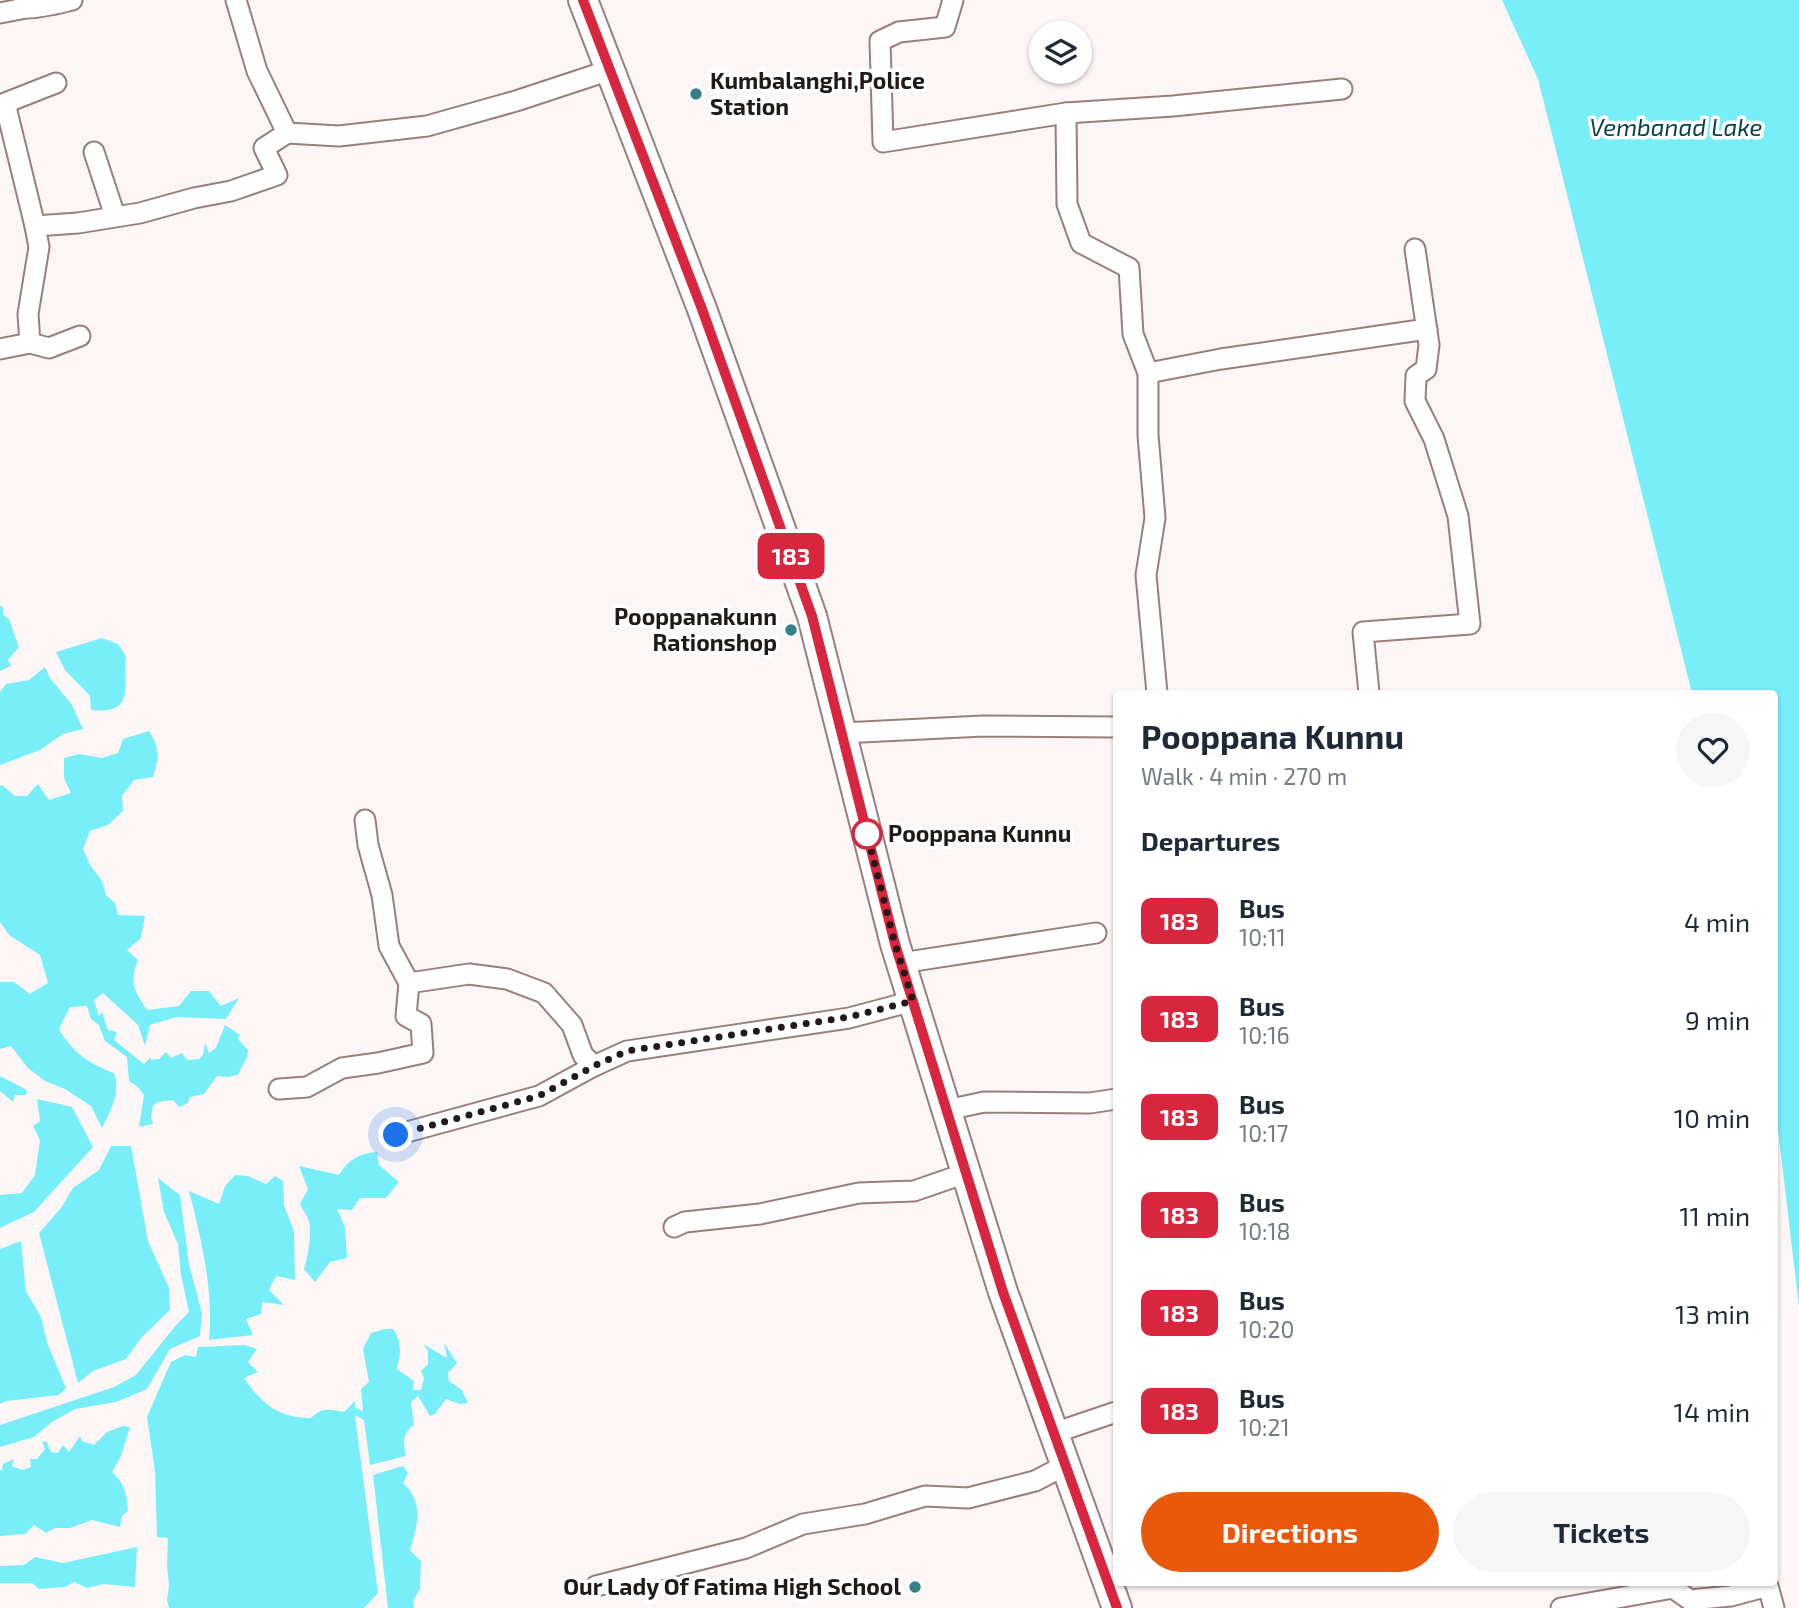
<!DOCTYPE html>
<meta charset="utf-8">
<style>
:root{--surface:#fff;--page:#f6f6f7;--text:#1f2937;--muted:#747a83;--accent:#ea580c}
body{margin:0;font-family:"Exo 2",sans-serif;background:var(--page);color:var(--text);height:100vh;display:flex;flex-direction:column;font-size:26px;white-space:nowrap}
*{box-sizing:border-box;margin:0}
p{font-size:23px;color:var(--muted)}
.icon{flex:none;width:38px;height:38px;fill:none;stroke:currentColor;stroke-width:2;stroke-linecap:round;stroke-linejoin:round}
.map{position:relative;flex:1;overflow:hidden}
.drawer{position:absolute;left:1113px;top:690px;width:665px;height:896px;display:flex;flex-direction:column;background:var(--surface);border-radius:7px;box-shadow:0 2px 5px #0004}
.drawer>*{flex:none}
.badge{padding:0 14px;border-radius:10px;font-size:24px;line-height:46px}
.controls{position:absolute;left:1029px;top:21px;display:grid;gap:14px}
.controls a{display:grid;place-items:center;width:63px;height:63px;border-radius:50%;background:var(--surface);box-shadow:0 2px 5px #0004;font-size:35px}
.you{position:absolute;width:35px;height:35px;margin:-18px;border:5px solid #fff;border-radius:50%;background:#1a73e8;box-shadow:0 0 0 10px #1a73e833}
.map>.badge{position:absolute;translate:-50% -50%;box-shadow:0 0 0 4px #fff}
h2{padding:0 28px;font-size:26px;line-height:63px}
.round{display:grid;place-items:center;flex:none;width:74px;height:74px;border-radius:37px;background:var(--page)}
.summary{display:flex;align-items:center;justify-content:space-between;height:119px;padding:0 28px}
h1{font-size:33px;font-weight:700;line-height:52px}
.primary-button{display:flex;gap:14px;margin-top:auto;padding:14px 28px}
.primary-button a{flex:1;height:80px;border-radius:42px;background:var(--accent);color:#fff;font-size:28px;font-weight:700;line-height:80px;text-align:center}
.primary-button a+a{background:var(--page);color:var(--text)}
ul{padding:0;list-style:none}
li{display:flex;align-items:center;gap:21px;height:98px;padding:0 28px}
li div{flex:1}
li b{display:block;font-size:26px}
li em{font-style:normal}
li .badge{min-width:77px;font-weight:700;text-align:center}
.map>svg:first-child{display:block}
</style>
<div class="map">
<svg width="1799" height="1608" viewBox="0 0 1799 1608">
<rect width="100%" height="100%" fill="#fcf6f6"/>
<!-- water -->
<g fill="#78eef9">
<path d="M 1502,0 L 1799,0 L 1799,1307 L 1774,1095 L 1774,693 L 1692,693 L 1538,79 Z"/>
<path d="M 0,606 L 3,607 L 3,615 L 9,619 L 19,647 L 8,660 L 11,666 L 0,671 Z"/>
<path d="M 102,638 L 118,644 L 126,656 C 122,684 138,715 91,710 L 90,696 L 65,670 L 56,652 Z"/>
<path d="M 45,667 L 50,678 L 72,705 L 83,729 L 63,734 L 40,750 L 0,765 L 0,692 L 6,684 L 29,680 Z"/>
<path d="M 149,731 C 161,751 159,756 153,777 L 134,780 L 122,796 L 123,811 L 108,825 L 90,831 L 83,849 L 90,865 L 102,881 L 106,895 L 115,903 L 118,915 L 145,916 L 141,938 L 127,950 L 138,960 C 129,984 134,990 147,1010 L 179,1006 L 191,991 L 209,991 L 221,1006 L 239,998 L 226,1019 L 176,1017 L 150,1025 L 145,1046 L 138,1025 L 103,993 L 94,1000 L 99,1016 L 102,1012 L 108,1030 L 117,1032 L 114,1040 L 144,1064 L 151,1057 L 151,1060 L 159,1059 L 166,1052 L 171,1058 L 182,1053 L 187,1060 L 199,1059 L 203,1055 L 205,1043 L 209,1053 L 216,1048 L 225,1025 L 240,1035 L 238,1039 L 248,1050 L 247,1057 L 238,1075 L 227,1077 L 217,1076 L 204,1094 L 190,1097 L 188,1103 L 179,1107 L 173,1100 L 158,1102 L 153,1106 L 151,1117 L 153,1124 L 139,1127 L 144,1095 L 138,1087 L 129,1081 L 127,1057 L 105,1041 L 99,1025 L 91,1019 L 87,1006 L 70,1007 L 59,1029 C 72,1052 89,1064 114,1073 C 121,1093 111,1110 102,1128 L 91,1106 L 65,1089 L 45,1081 L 28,1068 L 11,1046 L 0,1049 L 0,982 L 14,982 L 30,994 L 48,983 L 40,955 L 9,935 L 0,922 L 0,786 L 2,785 L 15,796 L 27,796 L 38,784 L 49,800 L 71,793 L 64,778 L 64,758 L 79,754 L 102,758 L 118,753 L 123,739 Z"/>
<path d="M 0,1076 L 27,1090 L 26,1095 L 15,1095 L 13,1102 L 0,1091 Z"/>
<path d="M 37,1099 L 72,1107 L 93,1147 L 34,1212 L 0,1228 L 0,1195 L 22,1193 L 35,1175 L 40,1140 L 33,1126 L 40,1121 Z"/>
<path d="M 111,1146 L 131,1146 L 148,1241 L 169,1288 L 170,1310 L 142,1337 L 126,1359 L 93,1371 L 78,1383 L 39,1233 L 61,1208 L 73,1188 L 99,1170 Z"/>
<path d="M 377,1152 L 379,1165 L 399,1182 L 386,1198 L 360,1198 L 352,1210 L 337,1209 L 345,1227 L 347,1258 L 330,1262 L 315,1282 L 304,1269 C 308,1256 312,1234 309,1221 C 307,1215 302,1209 300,1204 L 308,1189 L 299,1166 L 339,1175 C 348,1160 359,1153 377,1152 Z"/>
<path d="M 235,1175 L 248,1176 L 266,1184 L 275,1176 L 283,1181 L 284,1205 L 294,1231 L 295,1280 L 276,1276 L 269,1290 L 284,1305 L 262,1302 L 261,1314 L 246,1319 L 253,1335 L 209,1340 C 214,1291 201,1238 189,1191 L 219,1204 L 225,1186 Z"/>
<path d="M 158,1178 L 180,1195 L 189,1264 L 202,1313 L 200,1336 L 170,1349 L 147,1389 L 116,1402 L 75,1409 L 52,1422 L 34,1437 L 0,1447 L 0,1425 L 114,1387 L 136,1375 L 177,1324 L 189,1312 L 181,1275 L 178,1244 L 164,1212 Z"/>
<path d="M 21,1241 L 26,1291 L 41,1317 L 48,1345 L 66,1388 L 59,1395 L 6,1401 L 0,1404 L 0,1249 Z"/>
<path d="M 385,1329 L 393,1329 C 402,1342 401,1354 397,1369 L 414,1381 L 413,1390 L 421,1390 L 424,1378 L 421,1371 L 428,1364 L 428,1351 L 423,1344 L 447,1358 L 444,1343 L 457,1363 L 448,1373 L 449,1381 L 462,1390 L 468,1403 L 460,1404 L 446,1399 L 435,1414 L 430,1416 L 418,1396 L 411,1402 L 414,1425 C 402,1434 403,1442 406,1456 L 370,1465 L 364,1420 L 355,1415 L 378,1593 L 364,1608 L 169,1608 L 167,1600 L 169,1586 L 167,1565 L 168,1538 L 157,1537 L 155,1471 L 147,1417 L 171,1362 L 185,1355 L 196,1357 L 198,1347 L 245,1345 L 257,1349 L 248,1362 L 258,1372 L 244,1378 C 262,1404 279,1418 311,1418 C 321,1407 330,1409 344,1412 L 355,1401 L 355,1408 L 363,1411 L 361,1389 L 369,1382 L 363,1349 L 371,1333 Z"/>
<path d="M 123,1426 L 130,1427 L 121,1456 L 112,1472 C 125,1484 127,1494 128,1511 L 122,1516 L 120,1527 L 92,1520 L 70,1528 L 55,1528 L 46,1533 L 34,1525 L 25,1534 L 0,1536 L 0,1470 L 2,1470 L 3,1464 L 14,1459 L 12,1466 L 22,1470 L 31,1467 L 30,1459 L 37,1459 L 45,1449 L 42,1441 L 47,1442 L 51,1452 L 58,1453 L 63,1445 L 69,1452 L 80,1436 L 82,1441 L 94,1445 L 107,1432 Z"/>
<path d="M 403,1466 L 408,1473 L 403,1483 C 424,1501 418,1526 410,1550 L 421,1561 L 420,1589 L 413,1601 L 414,1608 L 388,1608 L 373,1475 Z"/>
<path d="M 137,1547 L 135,1587 L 104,1584 L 87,1588 L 74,1582 L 65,1587 L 39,1589 L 32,1583 L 0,1583 L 0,1566 L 24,1565 L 35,1557 L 63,1563 Z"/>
</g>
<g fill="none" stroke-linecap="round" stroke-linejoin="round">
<!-- minor casing -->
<g stroke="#987f7d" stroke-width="23">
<g id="minor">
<path d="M 24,0 L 26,8 C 42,8 56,4 72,0"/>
<path d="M 236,0 L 257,71 L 287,133 L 339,136 L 427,126 L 516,101 L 610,70"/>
<path d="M 953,0 L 945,27 L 899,32 L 880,41 L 883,142 L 1066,113 L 1067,204 L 1081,243 L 1129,268 L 1133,334 L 1148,373 L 1148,435 L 1155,518 L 1146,575 L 1157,693"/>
<path d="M 0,13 L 26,8"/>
<path d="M 1066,113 L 1173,106 L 1342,89"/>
<path d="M 94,152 L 115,216"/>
<path d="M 35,226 L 5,103 L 56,83"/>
<path d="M 30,343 L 49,348 L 80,336"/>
<path d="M 0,349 L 30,343 L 28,314 L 39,247 L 35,226 L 78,223 L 140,213 L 194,198 L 231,191 L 277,175 L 264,148 L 287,133"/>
<path d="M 1148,373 L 1221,359 L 1427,329"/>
<path d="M 1369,693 L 1363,632 L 1470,624 L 1458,516 L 1434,439 L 1415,401 L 1416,376 L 1426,369 L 1429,345 L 1415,249"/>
<path d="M 842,733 L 983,726 L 1116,727"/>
<path d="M 365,820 L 368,845 L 382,895 L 389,946 L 409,983 L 469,974 L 507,979 L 544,993 L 572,1025 L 583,1055 L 594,1066 L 627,1051 L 849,1018 L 913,1001"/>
<path d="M 901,963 L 1096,933"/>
<path d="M 279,1089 L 307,1087 L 342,1068 L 378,1063 L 423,1053 L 421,1024 L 406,1016 L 409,983"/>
<path d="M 947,1110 L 984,1102 L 1090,1103 L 1116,1099"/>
<path d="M 396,1135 L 539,1096 L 594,1066"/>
<path d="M 674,1227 L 685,1222 L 760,1214 L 859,1193 L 914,1191 L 966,1173"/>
<path d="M 1054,1433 L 1116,1412"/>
<path d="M 596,1586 L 746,1548 L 803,1524 L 865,1514 L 925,1496 L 968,1498 L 1035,1481 L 1066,1465"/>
<path d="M 1673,1588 L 1690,1600 L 1731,1596 L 1768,1586 L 1774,1608"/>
<path d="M 1561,1608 L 1673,1588 L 1672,1582"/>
</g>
</g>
<!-- secondary casing -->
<g stroke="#987f7d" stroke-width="32">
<path id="secondary" d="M 583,0 L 702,309 L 812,616 L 895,944 L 1003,1292 L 1117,1608"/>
</g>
<!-- minor -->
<use href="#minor" stroke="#fff" stroke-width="19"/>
<!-- secondary -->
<use href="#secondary" stroke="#fff" stroke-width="28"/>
</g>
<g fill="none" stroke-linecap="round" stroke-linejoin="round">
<!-- line casing -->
<g stroke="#fff" stroke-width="16">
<path id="line" d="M 583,0 L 702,309 L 812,616 L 895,944 L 1003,1292 L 1117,1608"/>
</g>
<!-- line -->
<use href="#line" stroke="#d7263d" stroke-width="10"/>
<!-- walk -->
<path stroke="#231919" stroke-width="7" stroke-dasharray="0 12.6" d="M 396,1135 L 539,1096 L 594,1066 L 627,1051 L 849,1017 L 913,1001 L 895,944 L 867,834"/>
</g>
<!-- markers -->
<g fill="#388087" stroke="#fff" stroke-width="2.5">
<circle cx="696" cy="94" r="7"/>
<circle cx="791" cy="630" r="7"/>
<circle cx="915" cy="1587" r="7"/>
</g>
<circle fill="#fff" stroke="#d7263d" stroke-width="3.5" cx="867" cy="834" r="14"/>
<g text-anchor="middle" stroke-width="7" stroke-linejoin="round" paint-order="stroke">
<!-- poi labels -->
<g font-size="23" font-weight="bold" fill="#231919" stroke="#fff" text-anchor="end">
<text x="710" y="89" text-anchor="start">Kumbalanghi,Police<tspan x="710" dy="26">Station</tspan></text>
<text x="777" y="625">Pooppanakunn<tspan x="777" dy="26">Rationshop</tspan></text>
<text x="901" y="1595">Our Lady Of Fatima High School</text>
</g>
<!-- stop labels -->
<g font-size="23" font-weight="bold" fill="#231919" stroke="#fff" text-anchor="start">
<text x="888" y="842">Pooppana Kunnu</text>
</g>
<!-- water labels -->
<g font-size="24" font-style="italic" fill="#094247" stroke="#fff">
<text x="1676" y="136">Vembanad Lake</text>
</g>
</g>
</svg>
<div class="controls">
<a><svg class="icon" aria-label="layers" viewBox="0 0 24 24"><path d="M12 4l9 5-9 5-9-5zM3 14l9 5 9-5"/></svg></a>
</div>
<div class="you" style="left:396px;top:1135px"></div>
<b class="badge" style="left:791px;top:556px;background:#d7263d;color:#fff">183</b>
<section class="drawer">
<div class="summary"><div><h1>Pooppana Kunnu</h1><p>Walk · 4 min · 270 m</p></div><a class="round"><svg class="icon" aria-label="heart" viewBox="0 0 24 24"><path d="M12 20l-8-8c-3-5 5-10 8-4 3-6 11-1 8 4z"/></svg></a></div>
<h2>Departures</h2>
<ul>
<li><span class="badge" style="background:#d7263d;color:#fff">183</span><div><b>Bus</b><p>10:11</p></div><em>4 min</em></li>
<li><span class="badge" style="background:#d7263d;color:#fff">183</span><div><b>Bus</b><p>10:16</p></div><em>9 min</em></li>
<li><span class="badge" style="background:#d7263d;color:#fff">183</span><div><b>Bus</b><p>10:17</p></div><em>10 min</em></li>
<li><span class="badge" style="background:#d7263d;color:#fff">183</span><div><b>Bus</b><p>10:18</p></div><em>11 min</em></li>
<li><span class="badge" style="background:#d7263d;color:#fff">183</span><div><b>Bus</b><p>10:20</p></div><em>13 min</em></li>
<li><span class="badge" style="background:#d7263d;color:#fff">183</span><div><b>Bus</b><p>10:21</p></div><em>14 min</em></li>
</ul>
<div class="primary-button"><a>Directions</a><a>Tickets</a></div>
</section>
</div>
